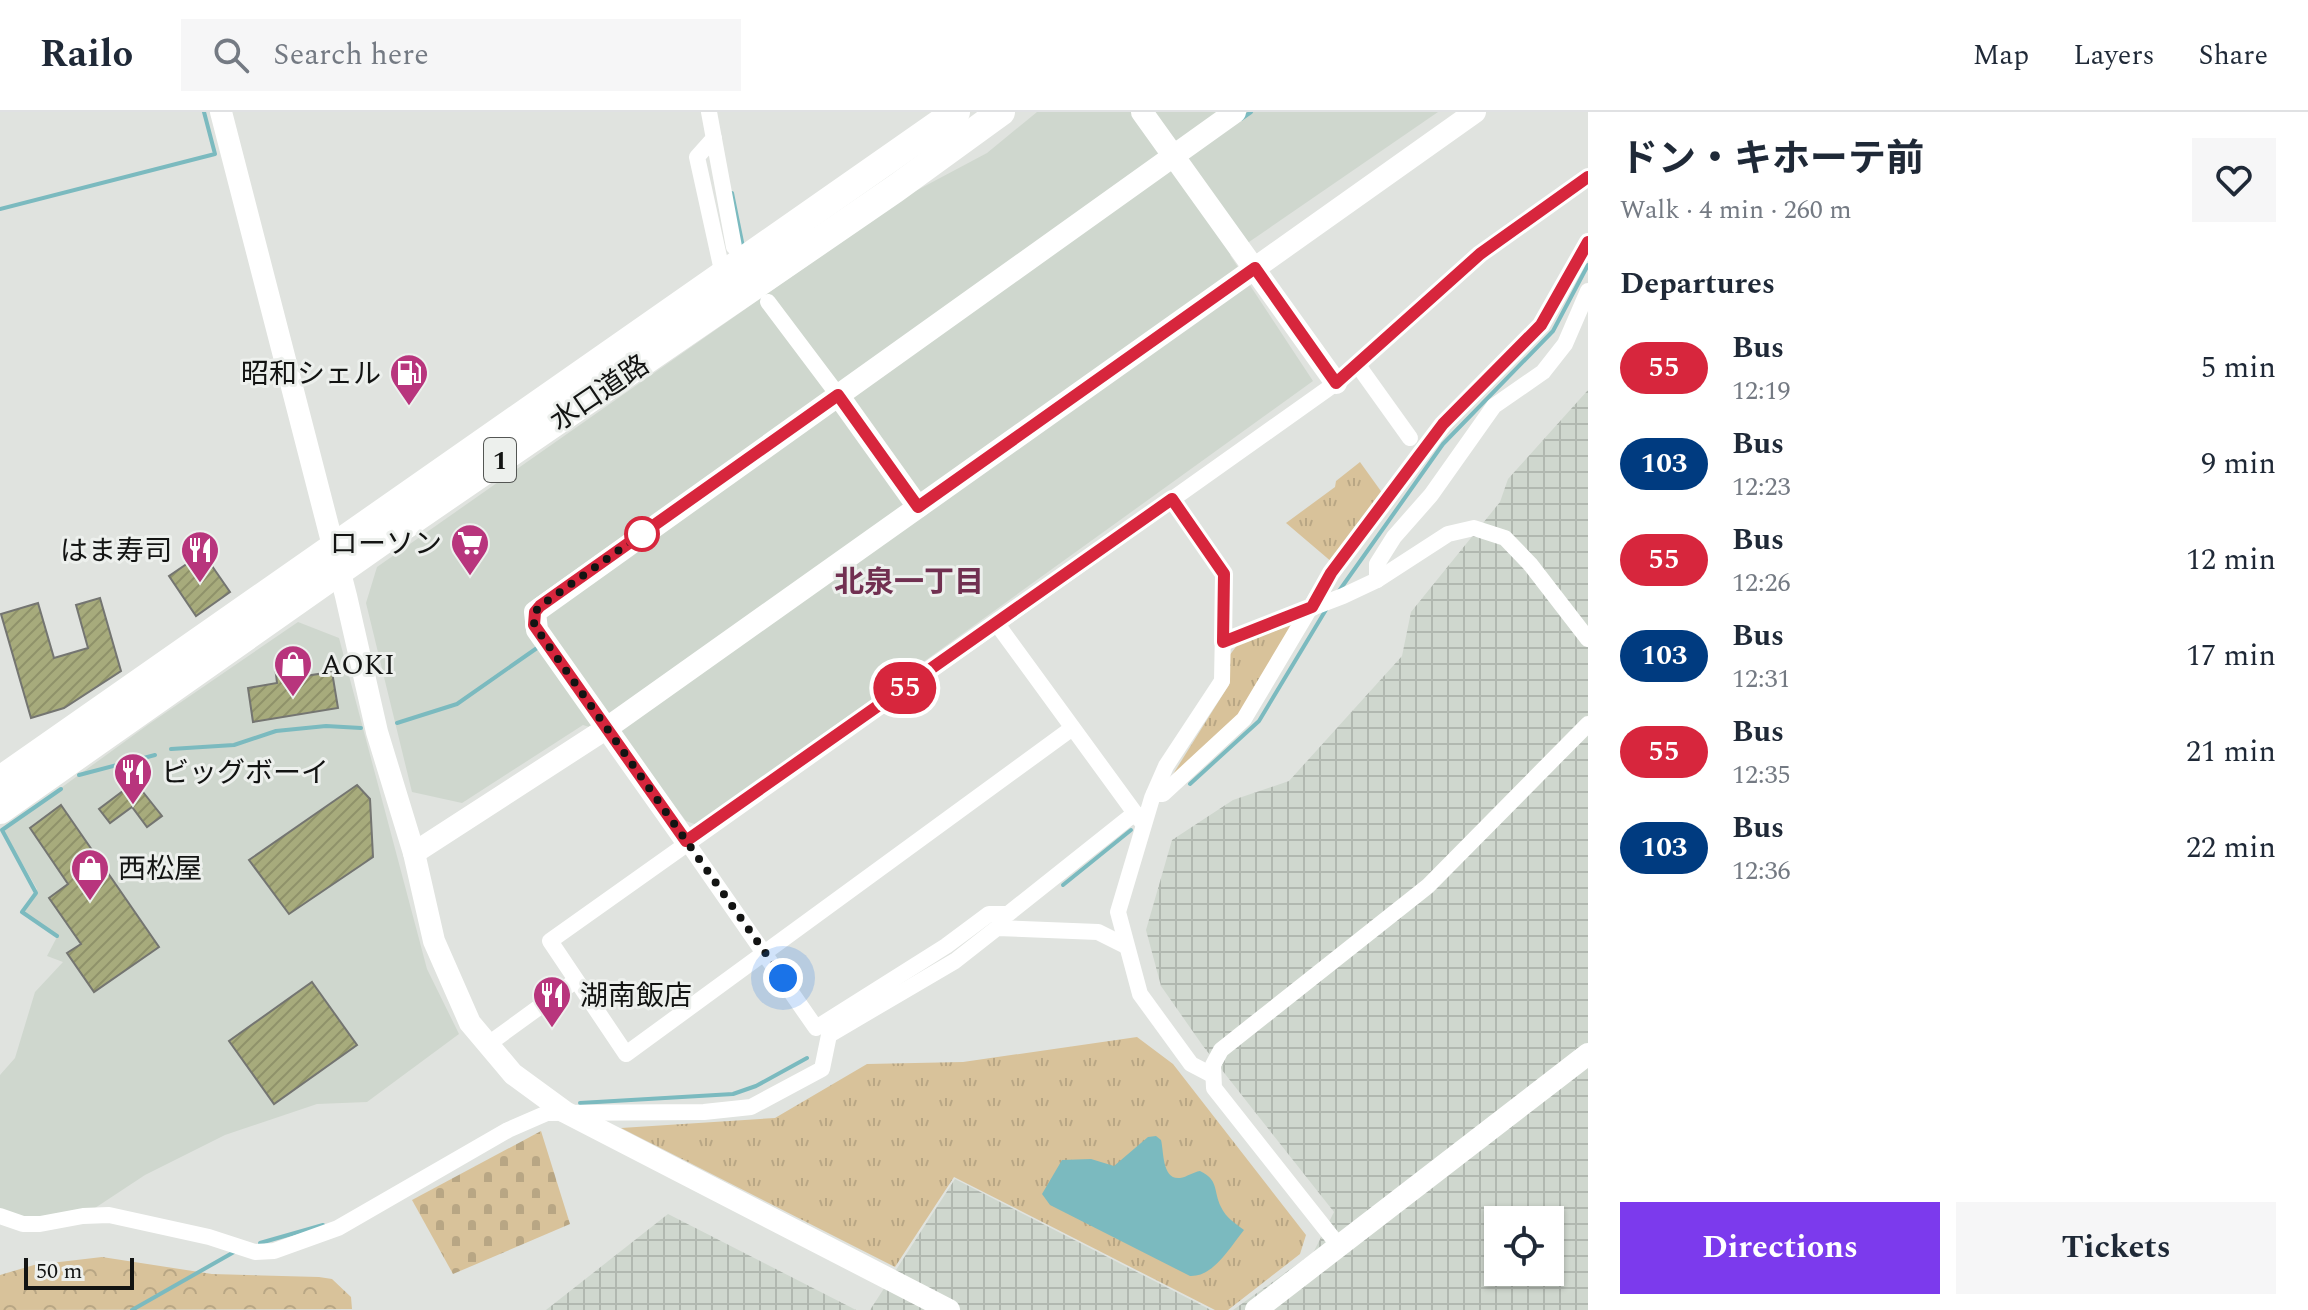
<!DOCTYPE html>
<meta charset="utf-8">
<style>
:root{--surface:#fff;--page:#f6f6f7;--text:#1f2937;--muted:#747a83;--line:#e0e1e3;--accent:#7c3aed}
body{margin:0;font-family:Spectral,"Noto Sans JP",serif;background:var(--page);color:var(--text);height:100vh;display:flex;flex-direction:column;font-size:30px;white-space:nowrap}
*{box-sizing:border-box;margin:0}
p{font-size:26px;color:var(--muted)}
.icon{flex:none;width:44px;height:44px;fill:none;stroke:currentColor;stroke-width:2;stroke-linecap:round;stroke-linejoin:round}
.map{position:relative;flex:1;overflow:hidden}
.side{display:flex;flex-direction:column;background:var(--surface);width:720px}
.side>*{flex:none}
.badge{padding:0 16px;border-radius:26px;font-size:28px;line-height:52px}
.fabs{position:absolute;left:1484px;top:1094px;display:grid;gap:16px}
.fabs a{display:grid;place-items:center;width:80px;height:80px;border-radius:0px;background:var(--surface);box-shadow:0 2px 6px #0004;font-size:40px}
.scale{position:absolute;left:24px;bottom:20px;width:110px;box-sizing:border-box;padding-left:8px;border:4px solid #131413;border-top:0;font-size:22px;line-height:28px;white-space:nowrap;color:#131413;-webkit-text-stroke:6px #edf0ed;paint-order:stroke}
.you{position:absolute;width:40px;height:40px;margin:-20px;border:6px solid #fff;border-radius:50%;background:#1a73e8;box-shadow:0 0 0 12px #1a73e833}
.map>.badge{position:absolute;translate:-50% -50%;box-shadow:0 0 0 4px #fff}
h2{padding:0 32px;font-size:30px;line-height:72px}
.round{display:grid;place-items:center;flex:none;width:84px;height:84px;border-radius:0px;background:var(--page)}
.overview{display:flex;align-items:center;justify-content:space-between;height:136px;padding:0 32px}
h1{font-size:38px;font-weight:700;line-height:60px}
.primary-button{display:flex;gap:16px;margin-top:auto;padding:16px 32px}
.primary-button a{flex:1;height:92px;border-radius:0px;background:var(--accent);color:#fff;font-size:32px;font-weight:700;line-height:92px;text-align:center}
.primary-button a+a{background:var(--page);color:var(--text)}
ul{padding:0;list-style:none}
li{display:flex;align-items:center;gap:24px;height:96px;padding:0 32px}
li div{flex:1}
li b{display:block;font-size:30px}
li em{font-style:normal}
li .badge{min-width:88px;font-weight:700;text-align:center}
header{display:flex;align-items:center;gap:48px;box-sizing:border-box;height:112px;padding:0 40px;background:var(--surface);border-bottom:2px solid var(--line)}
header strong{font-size:38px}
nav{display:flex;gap:44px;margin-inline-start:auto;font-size:28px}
.search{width:560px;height:72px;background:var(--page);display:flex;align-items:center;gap:20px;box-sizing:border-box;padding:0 28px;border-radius:0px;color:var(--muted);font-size:30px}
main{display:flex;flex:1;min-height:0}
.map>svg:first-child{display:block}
</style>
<header>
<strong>Railo</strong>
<div class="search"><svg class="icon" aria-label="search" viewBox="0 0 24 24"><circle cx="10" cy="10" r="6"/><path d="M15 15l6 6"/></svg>Search here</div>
<nav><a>Map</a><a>Layers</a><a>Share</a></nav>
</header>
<main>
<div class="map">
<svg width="1588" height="1198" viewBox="0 0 1588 1198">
<defs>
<pattern id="industrial-grid" width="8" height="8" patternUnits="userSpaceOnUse" patternTransform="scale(2)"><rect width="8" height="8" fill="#cfd7ce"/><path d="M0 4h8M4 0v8" fill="none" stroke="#b1b8b0"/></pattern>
<pattern id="forest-crowns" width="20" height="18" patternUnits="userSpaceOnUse" patternTransform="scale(2)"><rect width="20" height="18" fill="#d8c29a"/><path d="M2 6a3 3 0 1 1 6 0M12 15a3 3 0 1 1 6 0" fill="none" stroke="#b8a684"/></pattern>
<pattern id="cemetery-stones" width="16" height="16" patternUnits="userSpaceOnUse" patternTransform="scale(2)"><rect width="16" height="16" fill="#d8c29a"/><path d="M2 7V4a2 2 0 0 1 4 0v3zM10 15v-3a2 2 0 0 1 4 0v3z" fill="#b8a684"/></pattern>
<pattern id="park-tufts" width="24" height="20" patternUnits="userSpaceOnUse" patternTransform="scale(2)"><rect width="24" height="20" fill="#d8c29a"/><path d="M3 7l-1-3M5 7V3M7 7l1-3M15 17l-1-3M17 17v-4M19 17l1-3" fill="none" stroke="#b8a684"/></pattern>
<pattern id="building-hatch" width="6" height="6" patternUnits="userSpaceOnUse" patternTransform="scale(2)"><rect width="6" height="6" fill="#a7ab7c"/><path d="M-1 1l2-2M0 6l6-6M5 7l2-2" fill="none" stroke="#8f926a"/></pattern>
</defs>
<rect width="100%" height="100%" fill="#e0e3df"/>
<!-- built -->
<g fill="#cfd7ce">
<path d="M 1037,0 L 1438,0 L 1230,143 L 1313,269 L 697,713 L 686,709 L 624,626 L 583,613 L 462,691 L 412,680 L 366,491 L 377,455 L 908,83 L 987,41 Z"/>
<path d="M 298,510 L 339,526 L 427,857 L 459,922 L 367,990 L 317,992 L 225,1023 L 145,1063 L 95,1096 L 52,1105 L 20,1105 L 0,1097 L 0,963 L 15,946 L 35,880 L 63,850 L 47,844 L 57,825 L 22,801 L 37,777 L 3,718 L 149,612 Z"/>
</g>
<!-- industrial -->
<g fill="url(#industrial-grid)" fill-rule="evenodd">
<path d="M 1588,278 L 1588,1198 L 1233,1198 L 1313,1141 L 1334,1100 L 1203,934 L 1161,874 L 1146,818 L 1172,728 L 1233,688 L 1289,669 L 1402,544 L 1411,500 L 1500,390 L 1508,367 ZM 1498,1108 L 1550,1108 L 1550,1160 L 1498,1160 Z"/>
<path d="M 955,1067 L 1211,1198 L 870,1198 Z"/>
<path d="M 668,1102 L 856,1198 L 546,1198 Z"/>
</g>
<!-- forest -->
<path fill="url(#forest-crowns)" d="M 102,1145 L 212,1162 L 319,1165 L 332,1167 L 351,1185 L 352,1197 L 0,1198 L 0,1163 L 34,1153 Z"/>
<!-- cemetery -->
<path fill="url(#cemetery-stones)" d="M 541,1019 L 570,1112 L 453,1162 L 412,1088 Z"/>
<!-- park -->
<g fill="url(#park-tufts)">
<path d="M 1360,350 L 1383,382 L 1333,451 L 1286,411 L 1335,375 L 1336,369 Z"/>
<path d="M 1297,511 L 1234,611 L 1165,675 L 1230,571 L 1229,544 L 1238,532 Z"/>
<path d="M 1137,925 L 1173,952 L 1306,1123 L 1300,1142 L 1228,1198 L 1215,1198 L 954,1065 L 895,1155 L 621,1016 L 775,1006 L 867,952 L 963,950 Z"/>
</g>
<!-- water -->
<path fill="#7bbabf" d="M 1156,1024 L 1161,1028 C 1164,1040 1162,1068 1180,1066 C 1187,1065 1193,1060 1200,1059 C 1219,1068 1213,1078 1221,1095 C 1226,1106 1235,1111 1244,1118 C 1230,1135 1214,1165 1190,1164 L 1050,1093 L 1042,1082 L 1062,1048 L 1091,1047 L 1114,1054 L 1148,1025 Z"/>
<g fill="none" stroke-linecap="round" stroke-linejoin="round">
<!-- stream -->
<g stroke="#7bbabf" stroke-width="4">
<path d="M 1241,7 L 1251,0"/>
<path d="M 732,81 L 743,135"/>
<path d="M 0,97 L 215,42 L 204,0"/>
<path d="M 1339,479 L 1443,332 L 1553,219 L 1588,153"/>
<path d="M 397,611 L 457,592 L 537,536"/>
<path d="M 171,637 L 234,633 L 276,619 L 326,614 L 361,616"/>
<path d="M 79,663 L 155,643"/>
<path d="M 1190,672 L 1259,609 L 1327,496"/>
<path d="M 1063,773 L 1131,718"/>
<path d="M 57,824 L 22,800 L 36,781 L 2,718 L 61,677"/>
<path d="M 580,991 L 733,982 L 756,974 L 807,946"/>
<path d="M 260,1131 L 323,1113"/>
<path d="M 132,1198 L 234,1140"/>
</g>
</g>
<!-- building -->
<g fill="url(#building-hatch)" stroke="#747571" stroke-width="2">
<path d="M 203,441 L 230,480 L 196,504 L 169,464 Z"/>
<path d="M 100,486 L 121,559 L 64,596 L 31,606 L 1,502 L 38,491 L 54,546 L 88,536 L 76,493 Z"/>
<path d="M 296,550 L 298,565 L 332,560 L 338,596 L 253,610 L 248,576 L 277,571 L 275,554 Z"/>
<path d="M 135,670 L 162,704 L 147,715 L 132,695 L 110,711 L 99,697 Z"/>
<path d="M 357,673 L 370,687 L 373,745 L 289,802 L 249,748 Z"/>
<path d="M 61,693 L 159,835 L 94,880 L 67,841 L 81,832 L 49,786 L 68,772 L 30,716 Z"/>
<path d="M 312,870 L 357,933 L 274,992 L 229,929 Z"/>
</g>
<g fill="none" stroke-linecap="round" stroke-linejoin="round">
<!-- street -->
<g stroke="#fff" stroke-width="16">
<path d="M 709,0 L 734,135"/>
<path d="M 714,26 L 697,45 L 723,163"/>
<path d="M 768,190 L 838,283"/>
<path d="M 1357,252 L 1410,326"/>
<path d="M 1172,387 L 1224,462 L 1222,569 L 1166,654 L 1152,686 L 1118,800 L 1140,882 L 1191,952 L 1212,963"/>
<path d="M 1377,468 L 1377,452 L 1394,425 L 1431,383 L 1494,294 L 1543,260 L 1565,232 L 1588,179"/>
<path d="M 997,512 L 1140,708"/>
<path d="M 1223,530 L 1343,484 L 1377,468 L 1448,422 L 1474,416 L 1505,426 L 1530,452 L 1588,527"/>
<path d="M 1071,617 L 626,942 L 550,829 L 1336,271 L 1480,142 L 1588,65"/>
<path d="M 1154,682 L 1163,682 L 1244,607 L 1331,461 L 1443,312 L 1541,213 L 1588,130"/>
<path d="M 686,729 L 816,916 L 946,834 L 989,802 L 1008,802 L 1135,701"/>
<path d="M 487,933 L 575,869"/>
<path d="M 0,1104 L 23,1112 L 40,1112 L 83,1104 L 109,1103 L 209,1125 L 255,1140 L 274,1139 L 338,1116 L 508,1018 L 547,1001 L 704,1000 L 751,995 L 822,957 L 829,923 L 955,849 L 997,816 L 1098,820 L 1124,833"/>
<path d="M 1339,1134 L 1214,976 L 1213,953 L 1221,938 L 1428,774 L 1588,612"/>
</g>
<!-- secondary -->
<g stroke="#fff" stroke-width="22">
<path d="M 221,0 L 346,484 L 377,620 L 414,741 L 434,829 L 470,911 L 513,962 L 565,1000 L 949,1198"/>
<path d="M 1142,0 L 1336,271"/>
<path d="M 838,283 L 918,395"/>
<path d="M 686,729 L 537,518 L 535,500 L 1235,0"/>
<path d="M 414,741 L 607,616 L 1475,0"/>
<path d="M 1256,1198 L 1588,942"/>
</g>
<!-- highway -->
<g stroke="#fff" stroke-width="28">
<path d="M 0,668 L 956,0"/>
<path d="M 0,698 L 385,427 L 895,77 L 1001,0"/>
</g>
</g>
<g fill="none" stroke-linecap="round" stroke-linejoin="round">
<!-- line casing -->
<g stroke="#fff" stroke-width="18">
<path id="line" d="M 1588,65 L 1480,142 L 1336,271 L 1255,156 L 918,395 L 838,283 L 540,494 L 535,500 L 534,513 L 686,729 L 1172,387 L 1224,462 L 1223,530 L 1312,495 L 1331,461 L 1443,312 L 1541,213 L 1588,130"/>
</g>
<!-- line -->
<use href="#line" stroke="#d7263d" stroke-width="12"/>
<!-- walk -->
<path stroke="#131413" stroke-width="8" stroke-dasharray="0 14.4" d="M 642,422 L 540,494 L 535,500 L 534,513 L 783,866"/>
</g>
<!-- icons -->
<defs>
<g id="fuel-pin" transform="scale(2)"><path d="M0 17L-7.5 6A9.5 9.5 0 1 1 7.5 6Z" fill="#b8357d" stroke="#edf0ed"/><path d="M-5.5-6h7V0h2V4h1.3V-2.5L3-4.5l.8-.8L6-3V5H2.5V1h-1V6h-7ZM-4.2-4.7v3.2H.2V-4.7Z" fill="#fff"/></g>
<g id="supermarket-pin" transform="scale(2)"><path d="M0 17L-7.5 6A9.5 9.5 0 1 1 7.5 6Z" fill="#b8357d" stroke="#edf0ed"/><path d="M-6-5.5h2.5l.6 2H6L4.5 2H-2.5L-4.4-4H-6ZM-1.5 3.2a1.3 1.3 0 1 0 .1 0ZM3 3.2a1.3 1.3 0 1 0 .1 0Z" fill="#fff"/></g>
<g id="restaurant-pin" transform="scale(2)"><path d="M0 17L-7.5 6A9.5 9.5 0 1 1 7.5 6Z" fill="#b8357d" stroke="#edf0ed"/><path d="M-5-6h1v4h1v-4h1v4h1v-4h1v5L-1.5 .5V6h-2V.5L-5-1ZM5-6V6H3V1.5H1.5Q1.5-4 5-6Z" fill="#fff"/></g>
<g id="shop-pin" transform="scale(2)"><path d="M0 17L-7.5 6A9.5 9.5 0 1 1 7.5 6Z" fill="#b8357d" stroke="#edf0ed"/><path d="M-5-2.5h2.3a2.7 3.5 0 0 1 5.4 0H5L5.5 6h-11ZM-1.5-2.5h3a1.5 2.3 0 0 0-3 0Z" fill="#fff"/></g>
</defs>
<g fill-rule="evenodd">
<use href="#fuel-pin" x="409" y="261"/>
<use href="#supermarket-pin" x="470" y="431"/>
<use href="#restaurant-pin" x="200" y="438"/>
<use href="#shop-pin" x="293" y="552"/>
<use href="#restaurant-pin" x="133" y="660"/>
<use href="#shop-pin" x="90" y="756"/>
<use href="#restaurant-pin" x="552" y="883"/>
</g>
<!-- markers -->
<circle fill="#fff" stroke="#d7263d" stroke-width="4" cx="642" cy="422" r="16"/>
<g text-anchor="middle" stroke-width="6" stroke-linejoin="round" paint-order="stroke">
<!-- shield labels -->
<rect fill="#edf0ed" stroke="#545654" stroke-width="2" x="484" y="326" width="32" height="44" rx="6"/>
<g font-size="26" font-weight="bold" fill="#131413">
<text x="500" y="357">1</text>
</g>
<!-- poi labels -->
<g font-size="28" fill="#131413" stroke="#edf0ed" text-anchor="start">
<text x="381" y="271" text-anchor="end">昭和シェル</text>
<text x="442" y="441" text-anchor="end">ローソン</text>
<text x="172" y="448" text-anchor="end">はま寿司</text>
<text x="321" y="562">AOKI</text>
<text x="161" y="670">ビッグボーイ</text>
<text x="118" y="766">西松屋</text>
<text x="580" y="893">湖南飯店</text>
</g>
<!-- street labels -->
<g font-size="28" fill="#131413" stroke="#edf0ed">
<text transform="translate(599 280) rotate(-34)" y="10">水口道路</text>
</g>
<!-- neighbourhood labels -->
<g font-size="30" font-weight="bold" fill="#713051" stroke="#edf0ed">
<text x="909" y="480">北泉一丁目</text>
</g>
</g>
</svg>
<div class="fabs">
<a><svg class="icon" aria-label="locate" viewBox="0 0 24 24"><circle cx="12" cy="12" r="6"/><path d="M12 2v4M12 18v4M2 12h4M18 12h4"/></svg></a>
</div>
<div class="scale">50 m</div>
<div class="you" style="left:783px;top:866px"></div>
<b class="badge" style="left:905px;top:576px;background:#d7263d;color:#fff">55</b>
</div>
<section class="side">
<div class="overview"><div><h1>ドン・キホーテ前</h1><p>Walk · 4 min · 260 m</p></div><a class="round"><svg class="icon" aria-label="heart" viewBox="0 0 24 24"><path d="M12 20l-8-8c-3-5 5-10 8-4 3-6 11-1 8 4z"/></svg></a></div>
<h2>Departures</h2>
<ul>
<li><span class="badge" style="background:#d7263d;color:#fff">55</span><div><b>Bus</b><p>12:19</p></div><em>5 min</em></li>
<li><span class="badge" style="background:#003b80;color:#fff">103</span><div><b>Bus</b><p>12:23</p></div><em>9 min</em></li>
<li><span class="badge" style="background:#d7263d;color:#fff">55</span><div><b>Bus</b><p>12:26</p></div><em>12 min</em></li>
<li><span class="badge" style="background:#003b80;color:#fff">103</span><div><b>Bus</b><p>12:31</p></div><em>17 min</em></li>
<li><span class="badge" style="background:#d7263d;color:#fff">55</span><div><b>Bus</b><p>12:35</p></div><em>21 min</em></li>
<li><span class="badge" style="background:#003b80;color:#fff">103</span><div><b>Bus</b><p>12:36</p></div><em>22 min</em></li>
</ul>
<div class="primary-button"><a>Directions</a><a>Tickets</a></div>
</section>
</main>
